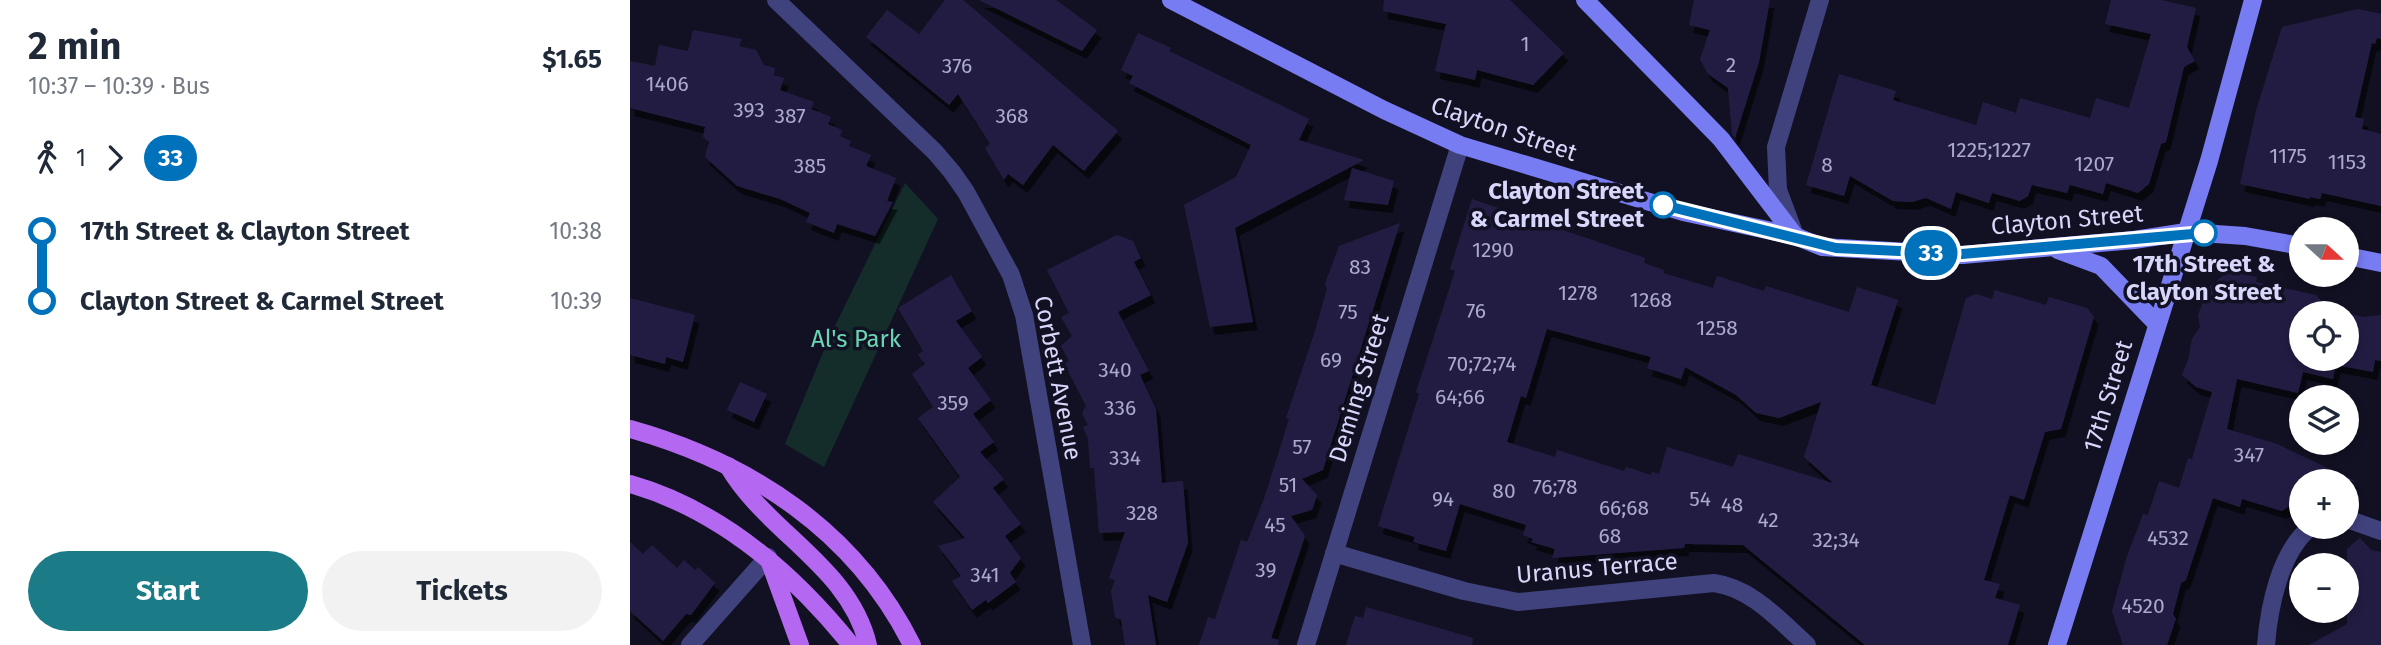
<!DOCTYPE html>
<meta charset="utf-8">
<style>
:root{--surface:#fff;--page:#f2f2f3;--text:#1f2937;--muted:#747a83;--accent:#1b7c87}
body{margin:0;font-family:"Fira Sans",sans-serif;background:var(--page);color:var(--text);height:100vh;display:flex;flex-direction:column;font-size:26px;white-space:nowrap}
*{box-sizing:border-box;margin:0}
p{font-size:23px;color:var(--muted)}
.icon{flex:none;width:38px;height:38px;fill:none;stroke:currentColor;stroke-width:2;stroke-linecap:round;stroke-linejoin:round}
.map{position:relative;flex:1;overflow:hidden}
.sheet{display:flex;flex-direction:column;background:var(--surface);width:630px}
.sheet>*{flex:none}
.badge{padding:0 14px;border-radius:23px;font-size:24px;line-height:46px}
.needle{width:46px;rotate:111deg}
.controls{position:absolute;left:1659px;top:217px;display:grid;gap:14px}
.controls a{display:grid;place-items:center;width:70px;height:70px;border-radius:50%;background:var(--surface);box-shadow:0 4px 10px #0003;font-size:35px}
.map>.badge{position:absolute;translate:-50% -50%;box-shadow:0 0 0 4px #fff}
.legs{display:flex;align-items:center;gap:10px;height:77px;padding:0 28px;font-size:23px}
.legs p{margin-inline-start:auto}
.summary{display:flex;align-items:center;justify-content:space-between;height:119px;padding:0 28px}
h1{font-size:38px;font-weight:700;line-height:52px}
.cta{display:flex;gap:14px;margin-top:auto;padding:14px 28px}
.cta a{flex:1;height:80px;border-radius:42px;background:var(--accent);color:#fff;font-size:28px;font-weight:700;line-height:80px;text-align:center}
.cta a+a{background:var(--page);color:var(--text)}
ul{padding:0 28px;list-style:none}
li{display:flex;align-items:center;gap:24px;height:70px;font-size:26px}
li i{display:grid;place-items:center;width:10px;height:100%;margin:0 9px;background:currentColor}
li i::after{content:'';width:18px;height:18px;margin:-9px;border:5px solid;border-radius:50%;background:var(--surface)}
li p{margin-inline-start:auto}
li:first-child i{background:linear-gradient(#0000 50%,currentColor 0)}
li:last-child i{background:linear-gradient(currentColor 50%,#0000 0)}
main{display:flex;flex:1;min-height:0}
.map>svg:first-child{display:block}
</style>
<main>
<section class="sheet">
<div class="summary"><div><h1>2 min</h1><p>10:37 – 10:39 · Bus</p></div><b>$1.65</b></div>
<div class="legs"><svg class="icon" aria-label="walk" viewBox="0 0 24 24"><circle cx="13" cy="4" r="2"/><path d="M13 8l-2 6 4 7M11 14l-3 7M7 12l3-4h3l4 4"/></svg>1<svg class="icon" aria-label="forward" viewBox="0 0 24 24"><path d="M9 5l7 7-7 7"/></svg><b class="badge" style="background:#0072bc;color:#fff">33</b></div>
<ul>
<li><i style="color:#0072bc"></i><b>17th Street &amp; Clayton Street</b><p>10:38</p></li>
<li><i style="color:#0072bc"></i><b>Clayton Street &amp; Carmel Street</b><p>10:39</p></li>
</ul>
<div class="cta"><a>Start</a><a>Tickets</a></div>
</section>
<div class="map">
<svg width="1751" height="645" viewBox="0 0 1751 645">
<defs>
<filter id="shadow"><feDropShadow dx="4.5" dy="8" stdDeviation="0" flood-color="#0009"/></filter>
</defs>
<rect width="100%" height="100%" fill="#121123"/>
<!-- green -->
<path fill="#142d2a" d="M 275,183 L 308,219 L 194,467 L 155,444 L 199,338 Z"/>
<!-- building -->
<g fill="#231e42" fill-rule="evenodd" filter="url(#shadow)">
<path d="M 315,0 L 333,0 L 488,131 L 454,171 L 423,145 L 393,185 L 378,174 L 374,180 L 355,148 L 360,144 L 328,94 L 319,105 L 236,37 L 257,10 L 289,34 Z"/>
<path d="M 349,0 L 426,0 L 467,30 L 452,51 Z"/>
<path d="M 754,0 L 880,0 L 934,53 L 903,85 L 847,70 L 845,80 L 805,71 L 816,24 L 753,11 Z"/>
<path d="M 1064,0 L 1140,0 L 1129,62 L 1105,138 L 1102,134 L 1098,88 L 1078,74 L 1070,59 L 1080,30 L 1059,25 Z"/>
<path d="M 1481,0 L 1531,0 L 1566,8 L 1557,47 L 1565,61 L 1554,67 L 1536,142 L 1531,144 L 1519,184 L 1508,193 L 1476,183 L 1473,194 L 1440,185 L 1437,193 L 1402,185 L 1398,196 L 1390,201 L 1362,193 L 1359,203 L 1326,192 L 1321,209 L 1296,198 L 1282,202 L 1263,201 L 1220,176 L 1214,196 L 1176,185 L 1209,74 L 1266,91 L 1263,100 L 1346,125 L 1353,102 L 1386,113 L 1390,98 L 1460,118 L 1466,98 L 1499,108 L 1521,34 L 1475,24 Z"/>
<path d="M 1728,9 L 1751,14 L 1751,39 L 1747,38 L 1745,44 L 1742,43 L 1725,117 L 1734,119 L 1732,129 L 1751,134 L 1751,206 L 1692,193 L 1690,199 L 1680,197 L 1680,199 L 1610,184 L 1626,111 L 1652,27 Z"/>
<path d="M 63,30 L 112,39 L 109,46 L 126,50 L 134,65 L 145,68 L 144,75 L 154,78 L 150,90 L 184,102 L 181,109 L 201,117 L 198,124 L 212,130 L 210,136 L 221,141 L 219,146 L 241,155 L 236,166 L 266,178 L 257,201 L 263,202 L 245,236 L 207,224 L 204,233 L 176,222 L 180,213 L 150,199 L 107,186 L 75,157 L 79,142 L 73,137 L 75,127 L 0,108 L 0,61 L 25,66 L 29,45 L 58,51 Z"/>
<path d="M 508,33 L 541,48 L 539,51 L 679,119 L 669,140 L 734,160 L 605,228 L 623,322 L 580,327 L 554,205 L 606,177 L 621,145 L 499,83 L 503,76 L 491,70 Z"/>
<path d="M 722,168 L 764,181 L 758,205 L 714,200 Z"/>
<path d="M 842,199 L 1015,258 L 1014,263 L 1034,270 L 1033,273 L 1083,288 L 1087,276 L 1134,291 L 1136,286 L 1219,312 L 1227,287 L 1268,300 L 1241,385 L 1305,405 L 1336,298 L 1346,294 L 1362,299 L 1365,290 L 1416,305 L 1419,297 L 1457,308 L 1464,317 L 1431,429 L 1415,432 L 1394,500 L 1380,495 L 1354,580 L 1370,584 L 1365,598 L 1390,605 L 1378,645 L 1235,645 L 1113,545 L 1055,544 L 1054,548 L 922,558 L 925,549 L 901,542 L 903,539 L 893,535 L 896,525 L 830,504 L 816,551 L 783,542 L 785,537 L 748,526 L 787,401 L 789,394 L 786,392 L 825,271 L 820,269 ZM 917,329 L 1021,357 L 1017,368 L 1051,379 L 1055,367 L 1106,395 L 1126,413 L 1149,418 L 1191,402 L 1174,457 L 1203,483 L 1108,454 L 1103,467 L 1037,447 L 1029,474 L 1022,472 L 1021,475 L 996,467 L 994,471 L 927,450 L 925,457 L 877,442 L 891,396 L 896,398 Z"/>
<path d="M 770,223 L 693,470 L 672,479 L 687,495 L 682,510 L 661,516 L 675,536 L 641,638 L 649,640 L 648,645 L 569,645 L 578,617 L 585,619 L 611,540 L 617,542 L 635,496 L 659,419 L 656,418 L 685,331 L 697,289 L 695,284 L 709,246 Z"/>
<path d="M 487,235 L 503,241 L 511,258 L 504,262 L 521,295 L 488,312 L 519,371 L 510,375 L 526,409 L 532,483 L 553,481 L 558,543 L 537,602 L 518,595 L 526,645 L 495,645 L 491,620 L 485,617 L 481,591 L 485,580 L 479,578 L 495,532 L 469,533 L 464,468 L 460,468 L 458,439 L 453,427 L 458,425 L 452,413 L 456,406 L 440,375 L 435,363 L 439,361 L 431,346 L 442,336 L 431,317 L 439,313 L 417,270 Z"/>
<path d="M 1599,271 L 1627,277 L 1626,282 L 1686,295 L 1696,307 L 1733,317 L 1751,315 L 1751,361 L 1745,360 L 1743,372 L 1706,365 L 1703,379 L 1673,372 L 1668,393 L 1607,379 L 1597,429 L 1647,444 L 1725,481 L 1671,481 L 1671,498 L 1652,511 L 1612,499 L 1610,507 L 1583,498 L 1556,580 L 1551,583 L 1543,614 L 1546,619 L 1537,645 L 1493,645 L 1482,611 L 1496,559 L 1513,514 L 1518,515 L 1529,481 L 1549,488 L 1558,458 L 1562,459 L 1582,392 L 1566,387 L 1552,375 L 1558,360 L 1562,339 L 1570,327 L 1568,315 L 1579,287 ZM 1671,313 L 1717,313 L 1717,359 L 1671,359 Z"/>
<path d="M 321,275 L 342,311 L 326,321 L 352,357 L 338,368 L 361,400 L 343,414 L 364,442 L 350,452 L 374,479 L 363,488 L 391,524 L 375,536 L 391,558 L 380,573 L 386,582 L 358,603 L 356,600 L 342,610 L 322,581 L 331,576 L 308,546 L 335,538 L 303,502 L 330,477 L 288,418 L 303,407 L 282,374 L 295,364 L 288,355 L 293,351 L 268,308 Z"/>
<path d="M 0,298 L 65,315 L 53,362 L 36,357 L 35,364 L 0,355 Z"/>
<path d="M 110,382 L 137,394 L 124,422 L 97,410 Z"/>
<path d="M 1730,538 L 1741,550 L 1751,552 L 1751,645 L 1679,645 L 1717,624 L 1717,549 Z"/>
<path d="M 0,542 L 13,554 L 22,545 L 47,568 L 54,560 L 65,570 L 68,567 L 85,583 L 61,615 L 56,614 L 33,641 L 0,611 Z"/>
<path d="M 736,607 L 843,638 L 842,645 L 716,645 L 725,616 L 733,618 Z"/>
</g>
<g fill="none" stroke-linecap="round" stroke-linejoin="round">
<!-- street -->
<g stroke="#40427e" stroke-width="18">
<path d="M 146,0 L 305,152 L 322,172 L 336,192 L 381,275 L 394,315 L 452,645"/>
<path d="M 1163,230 L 1148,190 L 1146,147 L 1190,0"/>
<path d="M 1717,519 L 1751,531"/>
<path d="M 704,553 L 834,591 L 888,602 L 1084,583 C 1122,588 1150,621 1177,645"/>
<path d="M 60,645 L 138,557"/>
<path d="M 676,645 L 830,145"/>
<path d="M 1636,645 C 1639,607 1650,551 1681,527"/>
</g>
<!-- secondary -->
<g stroke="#777cf2" stroke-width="18">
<path d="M 541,0 L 754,110 L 830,145 L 1053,212 L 1165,236 L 1192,247 L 1332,255 L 1504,240 L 1556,232 L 1615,236 L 1671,246"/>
<path d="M 955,0 L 1091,139 L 1165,236"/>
<path d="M 1428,250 L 1471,266 L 1526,323"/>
<path d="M 1717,256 L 1751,263"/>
<path d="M 1427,645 L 1579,161 L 1623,0"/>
</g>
<!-- primary -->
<g stroke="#b468f1" stroke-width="18">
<path d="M 0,429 C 121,463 225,531 282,645"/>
<path d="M 98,466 C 137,533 219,566 238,645"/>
<path d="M 0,484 C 91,510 163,573 221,645"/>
<path d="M 139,560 L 170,645"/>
</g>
</g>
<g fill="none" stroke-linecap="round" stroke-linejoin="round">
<!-- line-1 casing -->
<g stroke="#fff" stroke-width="16">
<path id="line-1" d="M 1033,205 L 1206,248 L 1332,254 L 1574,233"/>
</g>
<!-- line-1 -->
<use href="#line-1" stroke="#0072bc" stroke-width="10"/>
</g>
<!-- markers -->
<g fill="#fff" stroke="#0072bc" stroke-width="3.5">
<circle cx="1033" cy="205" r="12"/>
<circle cx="1574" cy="233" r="12"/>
</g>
<g text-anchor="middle" stroke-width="7" stroke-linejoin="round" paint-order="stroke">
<!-- number labels -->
<g font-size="21" fill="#aba9cd">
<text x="895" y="51">1</text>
<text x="1101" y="72">2</text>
<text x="327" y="73">376</text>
<text x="37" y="91">1406</text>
<text x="119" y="117">393</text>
<text x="160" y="123">387</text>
<text x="382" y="123">368</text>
<text x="1359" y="157">1225;1227</text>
<text x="1658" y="163">1175</text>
<text x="1717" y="169">1153</text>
<text x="1464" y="171">1207</text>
<text x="1197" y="172">8</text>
<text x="180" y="173">385</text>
<text x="863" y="257">1290</text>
<text x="730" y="274">83</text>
<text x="948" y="300">1278</text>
<text x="1021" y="307">1268</text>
<text x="846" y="318">76</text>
<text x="718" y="319">75</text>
<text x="1087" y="335">1258</text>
<text x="701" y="367">69</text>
<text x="852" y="371">70;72;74</text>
<text x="485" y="377">340</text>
<text x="830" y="404">64;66</text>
<text x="323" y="410">359</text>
<text x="490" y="415">336</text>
<text x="672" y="454">57</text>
<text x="1619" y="462">347</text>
<text x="495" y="465">334</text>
<text x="658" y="492">51</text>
<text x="925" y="494">76;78</text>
<text x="874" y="498">80</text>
<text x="813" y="506">94</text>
<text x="1070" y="506">54</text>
<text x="1102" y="512">48</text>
<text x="994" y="515">66;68</text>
<text x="512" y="520">328</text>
<text x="1138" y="527">42</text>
<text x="645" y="532">45</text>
<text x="980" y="543">68</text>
<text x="1538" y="545">4532</text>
<text x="1206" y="547">32;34</text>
<text x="636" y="577">39</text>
<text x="355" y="582">341</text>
<text x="1513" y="613">4520</text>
</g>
<!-- street labels -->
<g font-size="24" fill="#d8d7fb" stroke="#121123">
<text transform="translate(874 129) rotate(19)" y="8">Clayton Street</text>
<text transform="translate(1437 220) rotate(-5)" y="8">Clayton Street</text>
<text transform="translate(428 378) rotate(79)" y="8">Corbett Avenue</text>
<text transform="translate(729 388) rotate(-73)" y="8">Deming Street</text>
<text transform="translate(1478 396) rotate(-73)" y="8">17th Street</text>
<text transform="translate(967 568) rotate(-5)" y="8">Uranus Terrace</text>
</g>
<!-- stop labels -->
<g font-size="24" font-weight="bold" fill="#d8d7fb" stroke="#121123" text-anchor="end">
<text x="1014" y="199">Clayton Street<tspan x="1014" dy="28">&amp; Carmel Street</tspan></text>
<text x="1574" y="272" text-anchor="middle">17th Street &amp;<tspan x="1574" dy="28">Clayton Street</tspan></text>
</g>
<!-- park labels -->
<g font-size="24" fill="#69d5b2" stroke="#121123">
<text x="226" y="347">Al's Park</text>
</g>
</g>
</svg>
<div class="controls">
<a><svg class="needle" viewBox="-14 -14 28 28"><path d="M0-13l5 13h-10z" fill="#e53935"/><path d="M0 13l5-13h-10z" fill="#747a83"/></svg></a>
<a><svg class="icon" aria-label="locate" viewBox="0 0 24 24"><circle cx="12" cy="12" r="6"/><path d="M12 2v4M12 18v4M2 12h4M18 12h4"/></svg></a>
<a><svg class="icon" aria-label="layers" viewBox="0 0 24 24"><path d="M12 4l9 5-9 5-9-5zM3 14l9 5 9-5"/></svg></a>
<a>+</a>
<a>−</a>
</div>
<b class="badge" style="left:1301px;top:253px;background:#0072bc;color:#fff">33</b>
</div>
</main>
